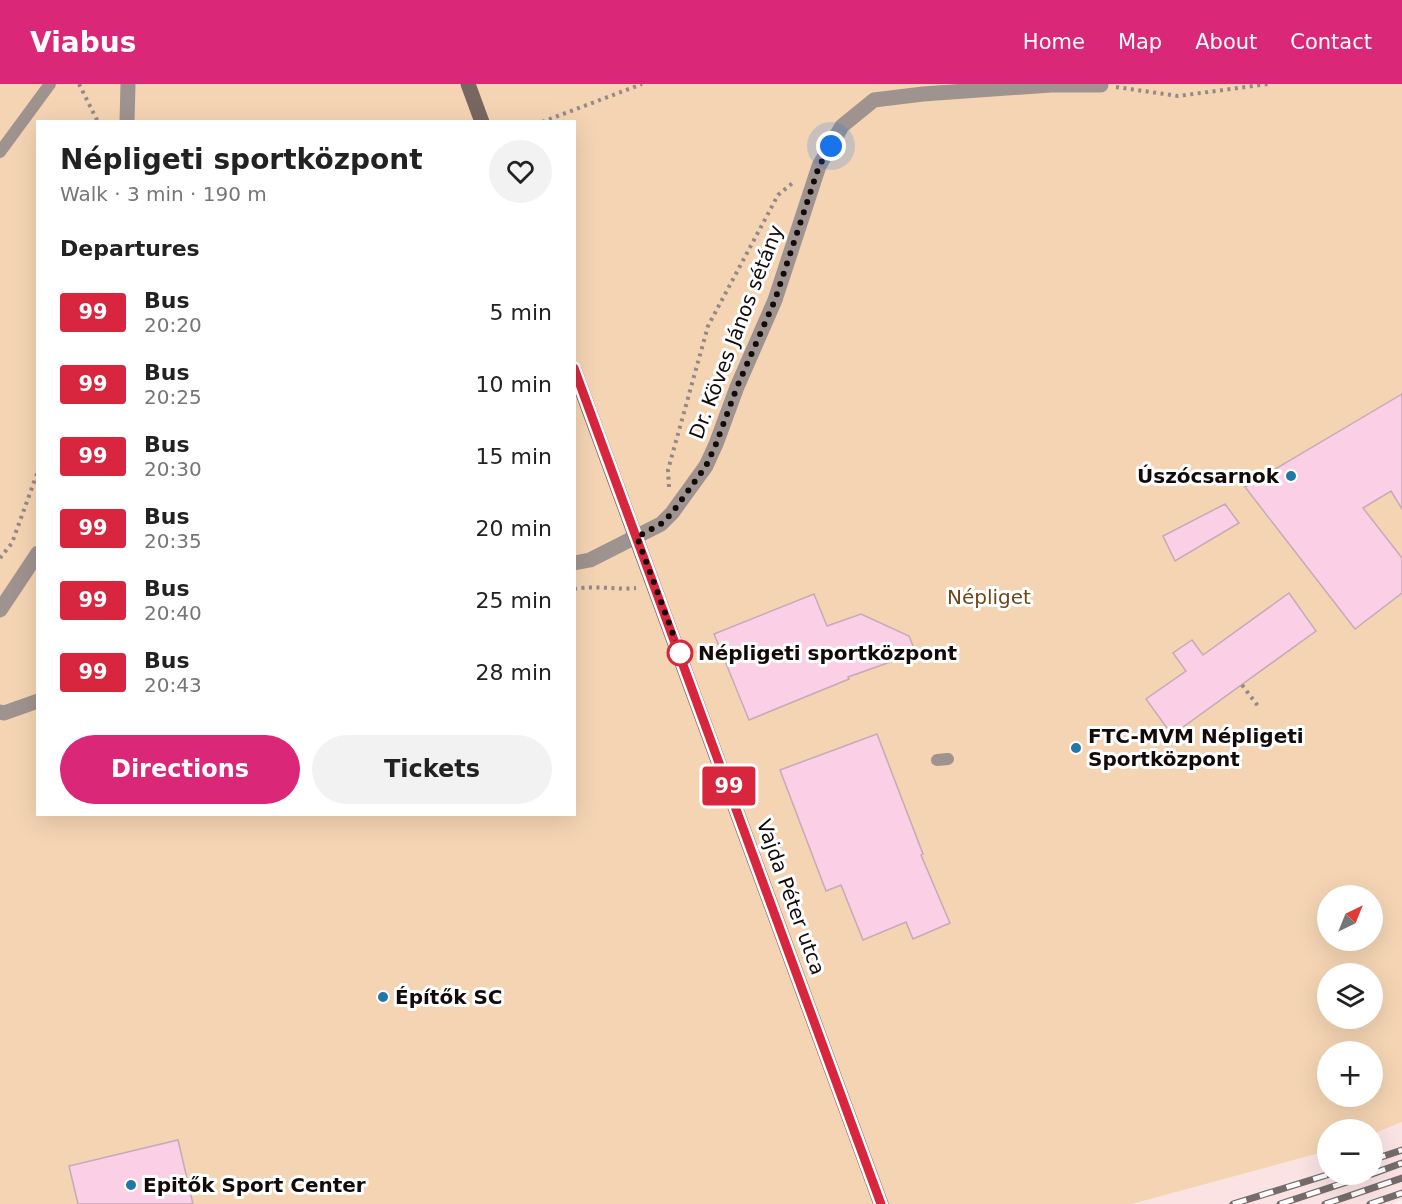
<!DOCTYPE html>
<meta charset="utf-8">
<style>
:root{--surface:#fff;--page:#f2f2f2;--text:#222;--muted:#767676;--accent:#db2777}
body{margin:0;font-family:"DejaVu Sans",sans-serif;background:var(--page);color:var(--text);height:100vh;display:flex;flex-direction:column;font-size:22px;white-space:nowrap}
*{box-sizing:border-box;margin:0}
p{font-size:20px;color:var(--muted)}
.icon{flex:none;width:33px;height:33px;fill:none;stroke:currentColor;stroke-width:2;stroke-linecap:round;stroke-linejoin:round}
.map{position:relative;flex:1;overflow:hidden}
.side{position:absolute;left:36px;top:36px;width:540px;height:696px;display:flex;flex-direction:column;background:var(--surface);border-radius:0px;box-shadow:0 6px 24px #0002}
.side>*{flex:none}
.badge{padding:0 12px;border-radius:4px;font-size:21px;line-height:39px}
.needle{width:39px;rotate:43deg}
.fabs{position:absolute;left:1317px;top:801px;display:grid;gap:12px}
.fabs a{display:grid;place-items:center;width:66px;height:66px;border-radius:50%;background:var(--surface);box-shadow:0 6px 24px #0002;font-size:30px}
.you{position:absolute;width:30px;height:30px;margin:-15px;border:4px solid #fff;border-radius:50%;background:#1a73e8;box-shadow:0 0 0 9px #1a73e833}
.map>.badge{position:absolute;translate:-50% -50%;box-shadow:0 0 0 3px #fff}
h2{padding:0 24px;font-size:22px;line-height:54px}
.round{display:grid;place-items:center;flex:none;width:63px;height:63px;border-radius:32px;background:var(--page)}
.head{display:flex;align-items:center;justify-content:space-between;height:102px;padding:0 24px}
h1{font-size:28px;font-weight:700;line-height:45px}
.primary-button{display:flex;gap:12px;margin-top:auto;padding:12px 24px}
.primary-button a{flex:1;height:69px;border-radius:36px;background:var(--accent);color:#fff;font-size:24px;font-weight:700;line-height:69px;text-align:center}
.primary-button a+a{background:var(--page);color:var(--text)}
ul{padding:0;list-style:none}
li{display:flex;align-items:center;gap:18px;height:72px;padding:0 24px}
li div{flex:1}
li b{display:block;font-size:22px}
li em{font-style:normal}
li .badge{min-width:66px;font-weight:700;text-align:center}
header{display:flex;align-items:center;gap:36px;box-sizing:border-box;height:84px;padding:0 30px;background:var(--accent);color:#fff}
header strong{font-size:28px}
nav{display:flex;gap:33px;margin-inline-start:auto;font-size:21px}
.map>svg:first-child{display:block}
</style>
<header>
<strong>Viabus</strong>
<nav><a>Home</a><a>Map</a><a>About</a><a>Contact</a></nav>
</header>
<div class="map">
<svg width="1402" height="1120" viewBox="0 0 1402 1120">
<rect width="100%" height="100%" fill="#fbefef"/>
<!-- built -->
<path fill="#fbe3e4" d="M 1402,1038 L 1402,1116 L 1391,1120 L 1132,1120 L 1327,1067 L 1328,1090 L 1372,1090 L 1373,1050 Z"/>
<!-- green -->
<path fill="#f4d4b3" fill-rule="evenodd" d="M 0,0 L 1402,0 L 1402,1038 L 1373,1050 L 1372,1046 L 1328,1046 L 1327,1067 L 1132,1120 L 0,1120 ZM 38,38 L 574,38 L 574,730 L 38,730 ZM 1328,812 L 1372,812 L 1372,856 L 1328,856 ZM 1328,890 L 1372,890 L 1372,934 L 1328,934 ZM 1328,968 L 1372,968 L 1372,1012 L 1328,1012 Z"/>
<!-- building -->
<g fill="#fbcfe5" stroke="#c5abb8" stroke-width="1.5">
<path d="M 1402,310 L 1402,425 L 1391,407 L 1363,424 L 1402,474 L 1402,509 L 1355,545 L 1245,403 Z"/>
<path d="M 1225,420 L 1239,439 L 1175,477 L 1163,452 Z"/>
<path d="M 1289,509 L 1316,547 L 1172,651 L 1146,615 L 1186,587 L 1173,569 L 1192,556 L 1203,571 Z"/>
<path d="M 814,510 L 827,542 L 861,530 L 909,552 L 916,569 L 848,593 L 849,595 L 749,636 L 714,550 Z"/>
<path d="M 877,650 L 923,770 L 921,771 L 950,839 L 913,855 L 906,838 L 863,856 L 841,801 L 826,807 L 780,686 Z"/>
<path d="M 178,1056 L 193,1120 L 78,1120 L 69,1082 Z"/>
</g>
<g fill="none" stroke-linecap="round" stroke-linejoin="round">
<!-- path -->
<g stroke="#948989" stroke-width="4" stroke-dasharray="3 4.5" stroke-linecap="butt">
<path d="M 79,0 L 98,38"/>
<path d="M 1116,3 L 1178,12 L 1268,0"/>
<path d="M 542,38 L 642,0"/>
<path d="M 669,403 L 668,386 L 708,242 L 778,111 L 795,97"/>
<path d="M 0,474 L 12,459 L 38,387"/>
<path d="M 574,505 C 595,501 616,506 636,504"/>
<path d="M 1242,601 L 1258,622"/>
</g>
<!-- lane -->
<g stroke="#9f938f" stroke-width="12">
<path d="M 0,68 L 50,0"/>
<path d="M 937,676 L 948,675"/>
</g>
<!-- street -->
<g stroke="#9f938f" stroke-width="15">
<path d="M 127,38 L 128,0"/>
<path d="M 574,479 L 590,476 L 661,440 L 672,429 L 706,382 L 716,360 L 737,303 L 775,216 L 819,82 L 842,42 L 874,16 L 923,10 L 1051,1 L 1101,1"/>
<path d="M 0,526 L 38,469"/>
<path d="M 0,628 L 4,629 L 38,617"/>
</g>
<!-- secondary -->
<g stroke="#776760" stroke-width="15">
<path d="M 468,0 L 482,38"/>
<path d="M 574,285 L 881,1120"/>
</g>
<!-- rail casing -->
<g stroke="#756b6b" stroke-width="7">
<g id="rail">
<path d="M 1372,1076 L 1402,1066"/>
<path d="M 1372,1090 L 1402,1079"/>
<path d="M 1233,1120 L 1330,1090"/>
<path d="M 1280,1120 L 1371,1090"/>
<path d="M 1325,1120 L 1402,1094"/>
<path d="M 1370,1120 L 1402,1109"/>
</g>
</g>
<!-- rail -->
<use href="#rail" stroke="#fff" stroke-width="4.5" stroke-dasharray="14" stroke-linecap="butt"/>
</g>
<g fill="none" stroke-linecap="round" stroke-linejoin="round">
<!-- line casing -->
<g stroke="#fff" stroke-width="14">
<path id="line" d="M 574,284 L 881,1120"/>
</g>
<!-- line -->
<use href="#line" stroke="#d7263d" stroke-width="9"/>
<!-- walk -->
<path stroke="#130a0a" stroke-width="6" stroke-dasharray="0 10.8" d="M 680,569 L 637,453 L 661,440 L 672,429 L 706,382 L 716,360 L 737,303 L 775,216 L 819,82 L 831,62"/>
</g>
<!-- markers -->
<g fill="#2177a7" stroke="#fff" stroke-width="2">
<circle cx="1291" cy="392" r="6"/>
<circle cx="1076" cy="664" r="6"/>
<circle cx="383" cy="913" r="6"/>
<circle cx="131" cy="1101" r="6"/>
</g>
<circle fill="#fff" stroke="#d7263d" stroke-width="3" cx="680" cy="569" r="12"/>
<g text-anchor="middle" stroke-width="6" stroke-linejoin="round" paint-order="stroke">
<!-- street labels -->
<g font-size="20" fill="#130a0a" stroke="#fff">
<text transform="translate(736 248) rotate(-69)" y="7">Dr. Köves János sétány</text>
<text transform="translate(791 813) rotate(70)" y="7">Vajda Péter utca</text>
</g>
<!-- poi labels -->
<g font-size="20" font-weight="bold" fill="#130a0a" stroke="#fff" text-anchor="start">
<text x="1279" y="399" text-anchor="end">Úszócsarnok</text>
<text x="1088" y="659">FTC-MVM Népligeti<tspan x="1088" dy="23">Sportközpont</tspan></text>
<text x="395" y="920">Építők SC</text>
<text x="143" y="1108">Epitők Sport Center</text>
</g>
<!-- park labels -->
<g font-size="20" fill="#6d4718" stroke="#fff">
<text x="989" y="520">Népliget</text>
</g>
<!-- stop labels -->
<g font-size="20" font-weight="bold" fill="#130a0a" stroke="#fff" text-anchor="start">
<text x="698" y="576">Népligeti sportközpont</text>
</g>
</g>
</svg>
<div class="fabs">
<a><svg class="needle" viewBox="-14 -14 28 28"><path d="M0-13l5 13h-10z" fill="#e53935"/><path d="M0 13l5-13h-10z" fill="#767676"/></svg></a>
<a><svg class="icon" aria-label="layers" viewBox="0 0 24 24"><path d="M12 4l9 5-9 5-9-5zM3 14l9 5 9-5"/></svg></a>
<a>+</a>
<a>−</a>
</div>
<div class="you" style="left:831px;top:62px"></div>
<b class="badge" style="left:729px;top:702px;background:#d7263d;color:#fff">99</b>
<section class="side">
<div class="head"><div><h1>Népligeti sportközpont</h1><p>Walk · 3 min · 190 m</p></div><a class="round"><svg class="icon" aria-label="heart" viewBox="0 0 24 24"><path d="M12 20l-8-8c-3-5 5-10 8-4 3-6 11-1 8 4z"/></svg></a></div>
<h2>Departures</h2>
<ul>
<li><span class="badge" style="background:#d7263d;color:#fff">99</span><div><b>Bus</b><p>20:20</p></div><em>5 min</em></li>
<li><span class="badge" style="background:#d7263d;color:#fff">99</span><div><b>Bus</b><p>20:25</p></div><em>10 min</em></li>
<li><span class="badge" style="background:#d7263d;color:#fff">99</span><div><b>Bus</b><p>20:30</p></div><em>15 min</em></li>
<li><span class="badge" style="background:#d7263d;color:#fff">99</span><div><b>Bus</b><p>20:35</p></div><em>20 min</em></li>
<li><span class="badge" style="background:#d7263d;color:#fff">99</span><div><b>Bus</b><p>20:40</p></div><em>25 min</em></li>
<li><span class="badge" style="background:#d7263d;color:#fff">99</span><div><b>Bus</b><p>20:43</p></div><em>28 min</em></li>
</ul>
<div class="primary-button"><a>Directions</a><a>Tickets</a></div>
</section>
</div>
